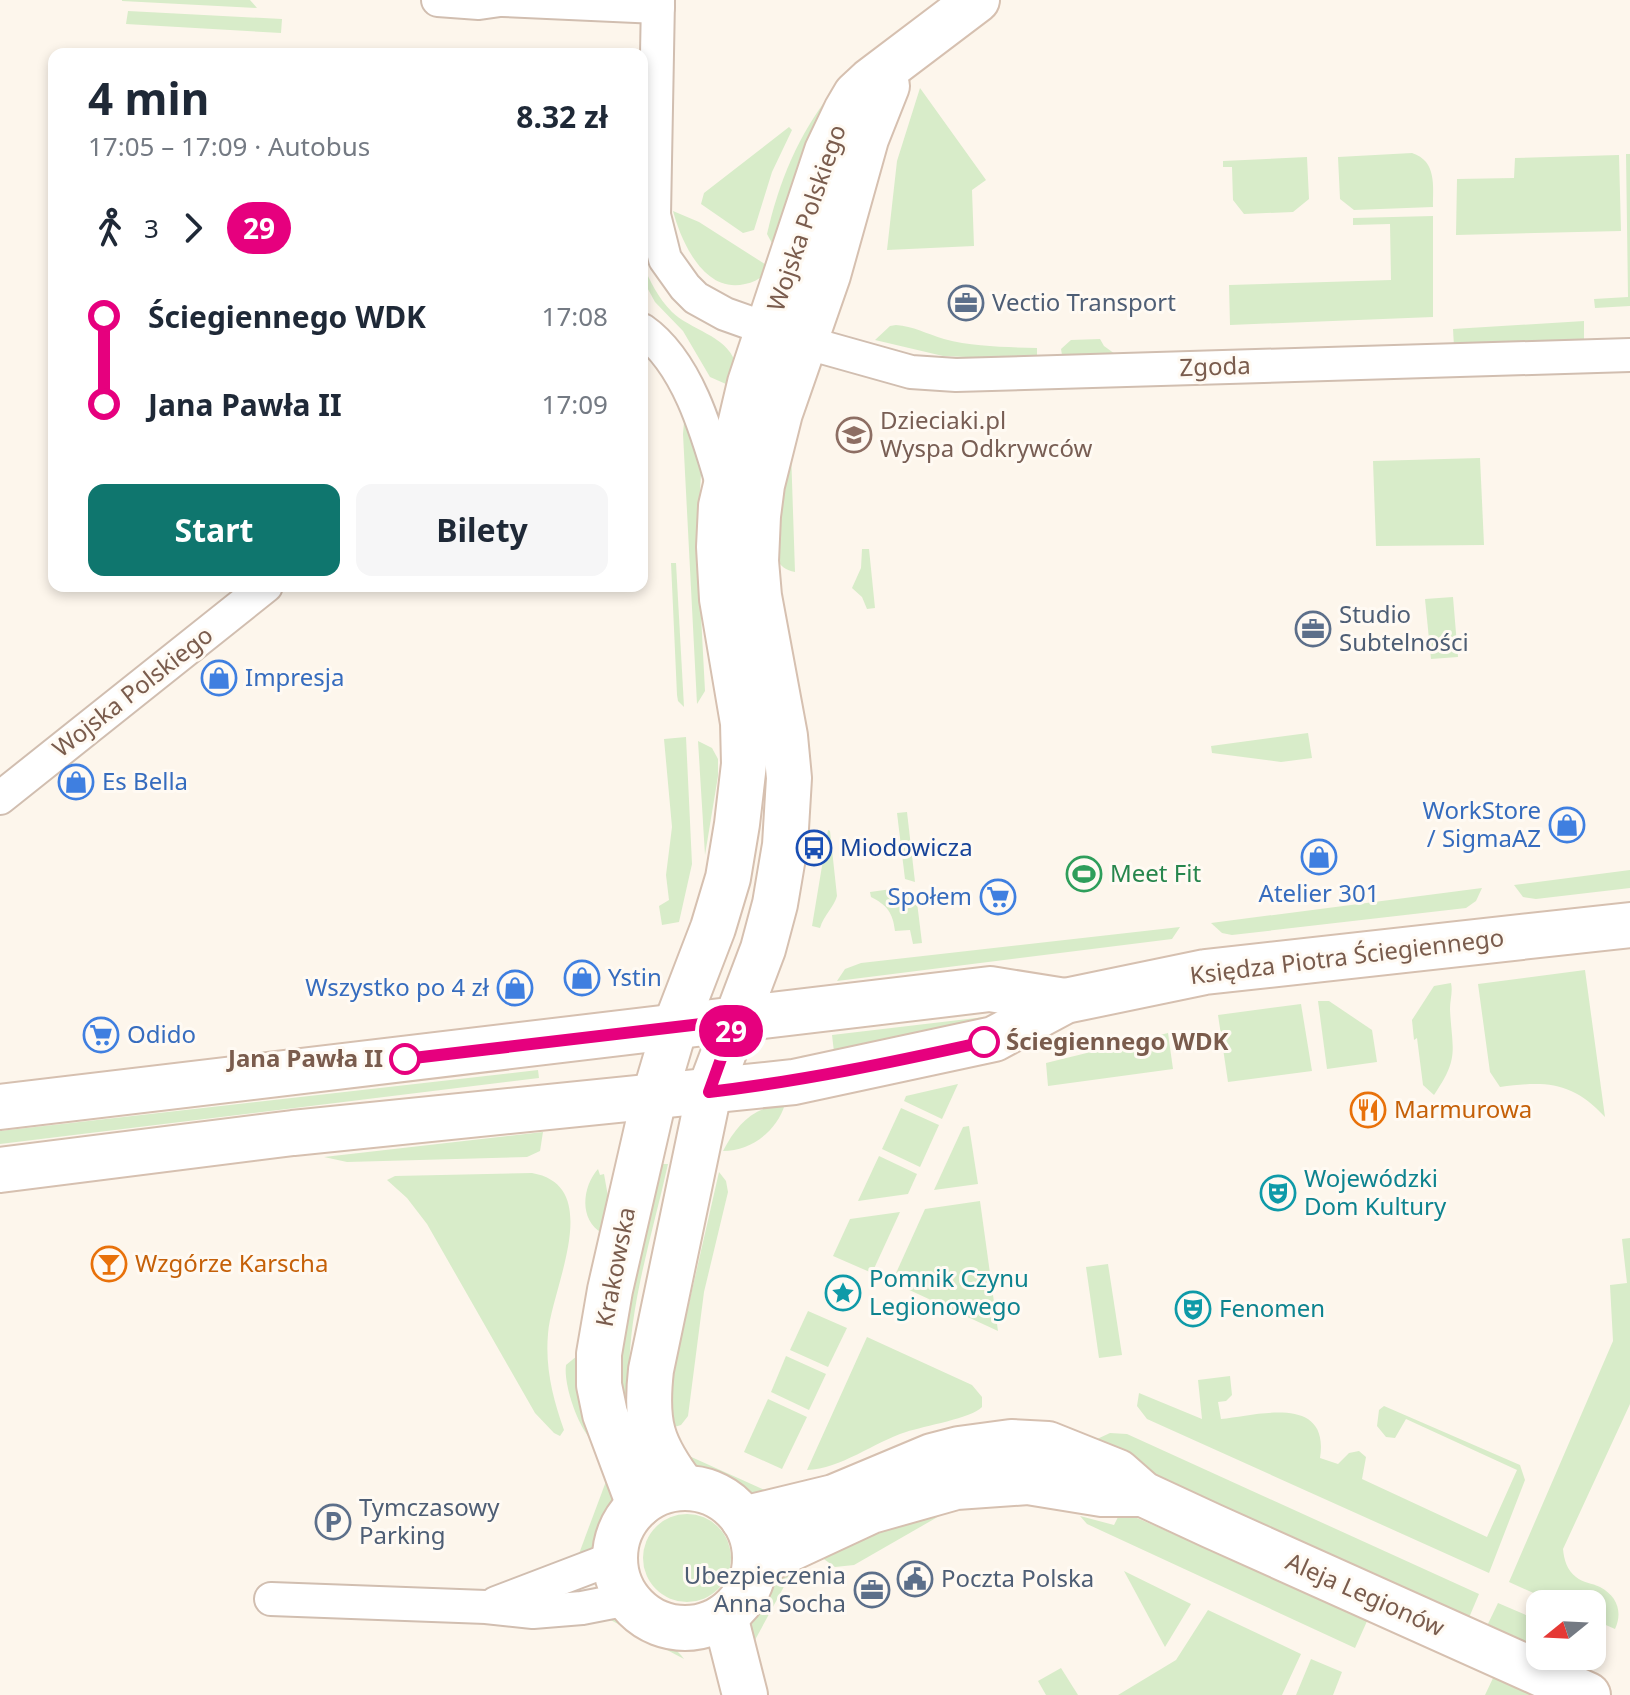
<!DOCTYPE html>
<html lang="pl">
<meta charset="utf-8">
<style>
:root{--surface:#fff;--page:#f6f6f7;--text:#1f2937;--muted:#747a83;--accent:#0f766e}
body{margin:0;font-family:"Noto Sans",sans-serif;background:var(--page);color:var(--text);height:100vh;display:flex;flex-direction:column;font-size:30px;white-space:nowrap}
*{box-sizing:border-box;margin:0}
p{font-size:26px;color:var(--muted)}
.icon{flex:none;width:44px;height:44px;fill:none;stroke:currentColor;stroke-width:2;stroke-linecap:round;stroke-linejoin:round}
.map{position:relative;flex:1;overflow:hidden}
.sheet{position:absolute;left:48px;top:48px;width:600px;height:544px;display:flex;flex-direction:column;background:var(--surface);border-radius:16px;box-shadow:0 4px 12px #0003}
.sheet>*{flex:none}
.badge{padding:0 16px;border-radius:26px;font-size:28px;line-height:52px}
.needle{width:52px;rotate:252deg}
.fabs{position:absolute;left:1526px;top:1590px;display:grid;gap:16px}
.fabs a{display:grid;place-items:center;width:80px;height:80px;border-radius:16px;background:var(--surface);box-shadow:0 4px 12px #0003;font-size:40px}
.map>.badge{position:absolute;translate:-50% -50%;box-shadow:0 0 0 4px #fff}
.legs{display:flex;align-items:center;gap:12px;height:88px;padding:0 40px;font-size:26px}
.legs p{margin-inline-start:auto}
.summary{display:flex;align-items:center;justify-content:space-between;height:136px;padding:0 40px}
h1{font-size:44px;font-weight:700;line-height:60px}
.button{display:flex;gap:16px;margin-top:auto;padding:16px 40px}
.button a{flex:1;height:92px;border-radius:16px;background:var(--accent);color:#fff;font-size:32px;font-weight:700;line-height:92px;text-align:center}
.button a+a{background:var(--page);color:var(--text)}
ul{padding:0 40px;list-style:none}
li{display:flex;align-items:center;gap:28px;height:88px;font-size:30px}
li i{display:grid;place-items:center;width:12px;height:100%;margin:0 10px;background:currentColor}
li i::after{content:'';width:20px;height:20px;margin:-10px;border:6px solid;border-radius:50%;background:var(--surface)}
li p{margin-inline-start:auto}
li:first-child i{background:linear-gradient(#0000 50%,currentColor 0)}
li:last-child i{background:linear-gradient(currentColor 50%,#0000 0)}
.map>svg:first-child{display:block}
</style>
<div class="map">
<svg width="1630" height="1695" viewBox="0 0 1630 1695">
<rect width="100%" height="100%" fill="#fdf6ec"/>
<!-- green -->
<g fill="#d8ecc9">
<path d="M 250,0 L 257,8 L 122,1 L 122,0 Z"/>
<path d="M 128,11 L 282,19 L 281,33 L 126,24 Z"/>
<path d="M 920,88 L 986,180 L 972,190 L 974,246 L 887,250 L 897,161 Z"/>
<path d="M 831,93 L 834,96 L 774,247 L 767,234 C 779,181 798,136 831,93 Z"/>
<path d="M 789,127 L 792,130 L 772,172 L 754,230 L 743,233 L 701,204 L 704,193 Z"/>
<path d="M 1412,153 C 1437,161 1433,186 1433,207 L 1354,210 L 1340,199 L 1338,157 Z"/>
<path d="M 1626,154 L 1630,154 L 1630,306 L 1595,308 L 1594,299 L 1628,297 Z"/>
<path d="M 1619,155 L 1621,231 L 1456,235 L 1457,179 L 1514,178 L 1515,158 Z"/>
<path d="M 1307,157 L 1309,199 L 1293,212 L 1244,214 L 1233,200 L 1232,167 L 1223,167 L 1223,161 Z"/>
<path d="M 673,211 L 699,222 L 771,268 C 764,276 756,282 745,284 C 704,294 681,241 673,211 Z"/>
<path d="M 1433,216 L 1433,317 L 1230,325 L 1229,285 L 1391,280 L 1390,224 L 1353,225 L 1353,218 Z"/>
<path d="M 642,263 C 650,281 658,298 672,312 C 689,329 727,336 735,362 C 737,370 735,380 735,388 L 710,377 L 683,331 L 655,302 L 643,280 Z"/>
<path d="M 1584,321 L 1584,341 L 1454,347 L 1453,329 Z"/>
<path d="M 896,325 C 913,326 927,334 944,339 C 974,347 1006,347 1037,348 L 1037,360 L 943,356 L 875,340 L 890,326 Z"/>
<path d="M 1100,339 L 1104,346 L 1115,354 L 1062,355 L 1061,349 L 1071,340 Z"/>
<path d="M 687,420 L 702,458 L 697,539 L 705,691 L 697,704 L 683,434 L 684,422 Z"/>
<path d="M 791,451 L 795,572 C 786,570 780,567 776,557 C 767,533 786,478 791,451 Z"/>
<path d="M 1480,458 L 1484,545 L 1376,546 L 1373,461 Z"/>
<path d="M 862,549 L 869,549 L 875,608 L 867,609 L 862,597 L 852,588 L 861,568 Z"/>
<path d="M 671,563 L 676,563 L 684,707 L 678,701 L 677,695 Z"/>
<path d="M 1453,597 L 1458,657 L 1431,659 L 1425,599 Z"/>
<path d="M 1308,733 L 1312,758 L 1281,762 L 1212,753 L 1211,746 Z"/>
<path d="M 686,737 L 692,864 L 679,922 L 662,925 L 659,906 L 669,900 L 666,875 L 672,827 L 664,739 Z"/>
<path d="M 698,741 L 712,748 L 718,759 L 718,776 L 705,855 Z"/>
<path d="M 907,812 L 915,882 L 905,879 L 897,813 Z"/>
<path d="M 828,830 L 830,831 L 837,896 C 834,907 824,915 820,928 L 812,926 Z"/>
<path d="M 1630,870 L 1630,888 L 1536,899 L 1523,897 L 1514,885 Z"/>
<path d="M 899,888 L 916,894 L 922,943 L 913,944 L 910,930 L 895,931 C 893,913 887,905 871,897 L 870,892 Z"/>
<path d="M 1482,888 L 1476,901 L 1466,908 L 1232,935 L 1222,933 L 1211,923 Z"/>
<path d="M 1180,927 L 1172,939 L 837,981 L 845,969 L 861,963 Z"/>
<path d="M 1585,970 L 1605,1117 C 1572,1081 1545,1081 1500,1087 L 1490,1072 L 1478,984 Z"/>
<path d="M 1451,983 C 1453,992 1450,1000 1450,1009 C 1452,1051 1460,1057 1434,1095 L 1423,1085 L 1417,1038 L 1414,1040 L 1412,1020 L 1434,986 Z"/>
<path d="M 1318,1001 L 1329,1001 L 1372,1030 L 1377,1062 L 1327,1069 Z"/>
<path d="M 1301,1004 L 1312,1071 L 1228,1082 L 1218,1015 Z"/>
<path d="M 993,1016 L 992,1018 L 803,1060 L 801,1056 L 834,1052 L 832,1035 Z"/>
<path d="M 1168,1033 L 1173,1069 L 1048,1086 L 1046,1063 Z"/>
<path d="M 538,1070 L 539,1078 L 0,1144 L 0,1131 Z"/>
<path d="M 958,1084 L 942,1119 L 904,1101 L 906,1096 Z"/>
<path d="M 785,1104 C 777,1131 751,1151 723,1151 C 737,1124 753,1107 785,1104 Z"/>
<path d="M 901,1108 L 939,1125 L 920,1167 L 882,1149 Z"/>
<path d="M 969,1126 L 978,1184 L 934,1190 L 963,1127 Z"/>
<path d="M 543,1132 L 540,1151 L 527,1157 L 347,1162 L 324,1157 Z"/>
<path d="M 879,1156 L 917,1174 L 908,1194 L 858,1201 Z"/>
<path d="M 659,1164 L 668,1164 C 649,1250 618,1337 633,1425 L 621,1416 L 620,1342 Z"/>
<path d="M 598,1169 L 600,1175 L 604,1174 L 609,1202 L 602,1233 C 579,1220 582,1187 598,1169 Z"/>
<path d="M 719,1172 L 726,1181 L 728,1192 L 704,1292 L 688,1416 L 681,1425 L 668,1429 L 669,1391 Z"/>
<path d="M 532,1173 C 606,1186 551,1289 548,1334 C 545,1368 553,1399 564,1430 L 560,1436 L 554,1433 L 535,1413 L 427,1224 L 407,1198 L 387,1180 L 395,1176 Z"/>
<path d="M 980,1201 L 998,1331 L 892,1282 L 925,1209 Z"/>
<path d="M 900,1212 L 872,1273 L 833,1256 L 850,1219 Z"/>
<path d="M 1630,1238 L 1630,1404 L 1563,1549 C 1564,1560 1567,1570 1576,1577 C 1583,1583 1592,1583 1600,1587 C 1617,1596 1623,1612 1615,1629 L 1592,1619 L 1592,1604 L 1558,1604 L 1509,1582 L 1613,1341 L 1610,1285 L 1627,1283 L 1622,1239 Z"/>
<path d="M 1108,1264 L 1122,1355 L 1099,1358 L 1086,1267 Z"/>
<path d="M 808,1311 L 847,1328 L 828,1367 L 790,1350 Z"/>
<path d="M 867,1337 L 972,1385 L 982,1397 L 982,1407 C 972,1418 924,1426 906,1432 C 874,1442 841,1469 807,1470 Z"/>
<path d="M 577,1356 L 597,1445 C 580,1435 563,1385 566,1365 Z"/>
<path d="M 786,1356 L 826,1374 L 809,1410 L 771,1392 Z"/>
<path d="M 1230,1376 L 1232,1395 L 1226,1401 L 1218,1402 L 1221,1419 C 1258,1415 1330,1394 1320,1458 L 1338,1464 L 1349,1453 L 1359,1451 L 1366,1457 L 1362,1479 L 1487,1537 L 1517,1470 L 1406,1419 L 1395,1438 L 1386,1437 L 1377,1426 L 1379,1410 L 1384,1406 L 1520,1465 L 1525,1480 L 1489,1573 L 1147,1419 L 1137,1406 L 1139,1393 L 1202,1419 L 1198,1380 Z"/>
<path d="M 768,1399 L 807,1417 L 782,1469 L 744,1452 Z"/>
<path d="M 1110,1433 L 1127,1434 L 1479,1594 L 1468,1620 L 1137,1466 L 1095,1440 Z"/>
<path d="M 678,1451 L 778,1496 L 746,1496 L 699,1472 Z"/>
<path d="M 611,1468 L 617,1508 L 597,1545 L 577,1559 Z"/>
<path d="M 955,1507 L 854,1565 L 835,1567 L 821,1557 L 876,1523 Z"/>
<path d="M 1121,1511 L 1368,1619 L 1355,1648 L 1087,1524 L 1080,1516 L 1114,1525 Z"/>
<circle cx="687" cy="1558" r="44"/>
<path d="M 793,1570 L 755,1640 L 750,1646 L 746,1622 L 771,1580 Z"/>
<path d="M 1124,1571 L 1191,1604 L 1165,1647 Z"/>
<path d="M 1498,1603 L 1540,1621 L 1540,1653 L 1486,1628 Z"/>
<path d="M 1208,1610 L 1301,1654 L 1282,1695 L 1118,1695 L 1176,1660 Z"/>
<path d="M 603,1616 C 629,1617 669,1638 684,1659 Z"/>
<path d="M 1311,1659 L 1342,1672 L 1333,1695 L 1296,1695 Z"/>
<path d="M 1061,1668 L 1078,1695 L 1046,1695 L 1038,1681 Z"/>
<path d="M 1494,1676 L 1537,1695 L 1485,1695 Z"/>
</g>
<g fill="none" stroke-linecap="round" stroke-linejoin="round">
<!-- street casing -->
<g stroke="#d1beb0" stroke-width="36">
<g id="street">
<path d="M 438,0 L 479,3 L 500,0"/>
<path d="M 503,0 L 658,7"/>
<path d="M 658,0 L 654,215 L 665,259 L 685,287 L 696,298 L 725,314 L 804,342 L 911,372 L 956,375 L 1630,355"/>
<path d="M 642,330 C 688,362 708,435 723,487"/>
<path d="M 0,798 L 266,586"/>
<path d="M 271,1599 L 486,1607 L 533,1612 L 582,1608 L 628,1599"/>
<path d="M 496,1603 L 614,1558"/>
</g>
</g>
<!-- secondary casing -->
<g stroke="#d6c0b0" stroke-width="48">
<g id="secondary">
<path d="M 0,1107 L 990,989 L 1065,1001"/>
<path d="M 0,1170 L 293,1133 L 794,1082 L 994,1039 L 1065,1001 L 1205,972 L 1630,925"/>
<path d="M 684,1488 C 651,1445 645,1423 651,1370 L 709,1092 L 763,949 L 775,904 L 785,845 L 789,778 L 785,736 L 759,596 L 756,561 L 758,516 L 762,485 L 780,413 L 828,275 L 866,139 L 887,86"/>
<circle cx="685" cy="1558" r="70"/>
<path d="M 639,1505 L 605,1414 L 599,1385 L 599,1354 L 610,1290 L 654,1098 L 675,1027 L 713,928 L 728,878 L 737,824 L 744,764 L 743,723 L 722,599 L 719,547 L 721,506 L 750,383 L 827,151 L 846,111 L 856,94 L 870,81 L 977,0"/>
<path d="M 743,1519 L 834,1497 L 932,1456 L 959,1449 L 1011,1442 L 1048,1444 L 1118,1472 L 1143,1494 L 1212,1526 L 1588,1695"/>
<path d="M 755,1565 L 871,1511 L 956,1487 L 1028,1482 L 1102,1494 L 1143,1494"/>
<path d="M 725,1616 L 745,1695"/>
</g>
</g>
<!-- street -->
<use href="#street" stroke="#fff" stroke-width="32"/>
<!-- secondary -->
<use href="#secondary" stroke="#fff" stroke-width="44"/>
</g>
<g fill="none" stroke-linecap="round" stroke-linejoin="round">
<!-- line-1 casing -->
<g stroke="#fff" stroke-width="18">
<path id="line-1" d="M 405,1059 L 735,1020 L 709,1092 C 803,1081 893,1062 984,1042"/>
</g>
<!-- line-1 -->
<use href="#line-1" stroke="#e6007e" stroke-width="12"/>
</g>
<!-- icons -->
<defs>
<g id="office-ring" transform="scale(1.8)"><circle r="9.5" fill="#fffaf3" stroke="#5c6f8a" stroke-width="1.5"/><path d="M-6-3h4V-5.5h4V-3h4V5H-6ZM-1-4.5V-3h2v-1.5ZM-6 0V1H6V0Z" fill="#5c6f8a"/></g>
<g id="school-ring" transform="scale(1.8)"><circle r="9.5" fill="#fffaf3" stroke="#8d6e63" stroke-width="1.5"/><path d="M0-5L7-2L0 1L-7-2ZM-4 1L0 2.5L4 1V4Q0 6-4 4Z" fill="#8d6e63"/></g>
<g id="shop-ring" transform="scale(1.8)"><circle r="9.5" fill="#fffaf3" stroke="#3f7fe0" stroke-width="1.5"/><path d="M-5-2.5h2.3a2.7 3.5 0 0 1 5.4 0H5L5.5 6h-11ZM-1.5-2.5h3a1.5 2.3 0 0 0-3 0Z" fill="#3f7fe0"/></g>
<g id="bus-ring" transform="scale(1.8)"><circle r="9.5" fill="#fffaf3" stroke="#1a4fb4" stroke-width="1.5"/><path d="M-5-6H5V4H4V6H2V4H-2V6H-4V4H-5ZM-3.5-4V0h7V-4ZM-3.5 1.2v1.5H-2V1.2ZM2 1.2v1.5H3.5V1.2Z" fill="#1a4fb4"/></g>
<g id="stadium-ring" transform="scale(1.8)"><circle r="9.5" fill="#fffaf3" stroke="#2e9e5b" stroke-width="1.5"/><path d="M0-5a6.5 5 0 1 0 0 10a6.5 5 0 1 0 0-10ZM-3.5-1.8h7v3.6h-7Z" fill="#2e9e5b"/></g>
<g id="supermarket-ring" transform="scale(1.8)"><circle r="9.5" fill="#fffaf3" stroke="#3f7fe0" stroke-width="1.5"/><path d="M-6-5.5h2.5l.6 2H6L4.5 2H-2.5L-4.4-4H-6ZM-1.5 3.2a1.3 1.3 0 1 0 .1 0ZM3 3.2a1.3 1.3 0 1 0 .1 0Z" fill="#3f7fe0"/></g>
<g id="restaurant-ring" transform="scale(1.8)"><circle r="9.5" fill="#fffaf3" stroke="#e8710a" stroke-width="1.5"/><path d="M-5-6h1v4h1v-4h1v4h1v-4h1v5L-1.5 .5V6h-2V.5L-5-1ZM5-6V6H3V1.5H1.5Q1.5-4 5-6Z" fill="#e8710a"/></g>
<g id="theatre-ring" transform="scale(1.8)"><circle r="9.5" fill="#fffaf3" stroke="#0f9aa8" stroke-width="1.5"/><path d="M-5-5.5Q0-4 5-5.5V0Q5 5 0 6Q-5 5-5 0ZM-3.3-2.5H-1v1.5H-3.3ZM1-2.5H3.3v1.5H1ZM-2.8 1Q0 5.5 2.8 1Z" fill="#0f9aa8"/></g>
<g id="bar-ring" transform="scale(1.8)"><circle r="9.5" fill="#fffaf3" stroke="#e8710a" stroke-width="1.5"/><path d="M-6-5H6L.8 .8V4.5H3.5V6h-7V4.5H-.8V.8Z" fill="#e8710a"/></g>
<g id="sight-ring" transform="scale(1.8)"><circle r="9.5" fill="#fffaf3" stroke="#0f9aa8" stroke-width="1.5"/><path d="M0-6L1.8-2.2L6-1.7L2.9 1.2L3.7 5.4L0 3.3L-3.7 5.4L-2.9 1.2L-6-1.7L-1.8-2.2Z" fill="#0f9aa8"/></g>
<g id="parking-ring" transform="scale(1.8)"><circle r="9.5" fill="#fffaf3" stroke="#5c6f8a" stroke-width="1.5"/><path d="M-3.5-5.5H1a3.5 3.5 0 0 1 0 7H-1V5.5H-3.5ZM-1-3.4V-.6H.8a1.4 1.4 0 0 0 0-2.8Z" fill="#5c6f8a"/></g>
<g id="civic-ring" transform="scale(1.8)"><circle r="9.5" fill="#fffaf3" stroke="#5c6f8a" stroke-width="1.5"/><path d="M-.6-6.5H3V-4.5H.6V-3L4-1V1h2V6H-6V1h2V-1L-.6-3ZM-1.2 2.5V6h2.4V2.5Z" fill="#5c6f8a"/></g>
</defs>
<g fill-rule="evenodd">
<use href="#office-ring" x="966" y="303"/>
<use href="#school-ring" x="854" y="435"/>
<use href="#office-ring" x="1313" y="629"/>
<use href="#shop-ring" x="219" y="678"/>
<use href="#shop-ring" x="76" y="782"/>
<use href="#shop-ring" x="1567" y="825"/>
<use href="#bus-ring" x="814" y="848"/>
<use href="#shop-ring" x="1319" y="857"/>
<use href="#stadium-ring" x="1084" y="874"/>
<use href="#supermarket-ring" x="998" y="897"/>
<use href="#shop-ring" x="582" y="978"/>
<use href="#shop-ring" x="515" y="988"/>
<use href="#supermarket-ring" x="101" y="1035"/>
<use href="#restaurant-ring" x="1368" y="1110"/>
<use href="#theatre-ring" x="1278" y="1193"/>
<use href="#bar-ring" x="109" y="1264"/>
<use href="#sight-ring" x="843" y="1293"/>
<use href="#theatre-ring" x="1193" y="1309"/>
<use href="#parking-ring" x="333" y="1522"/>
<use href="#civic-ring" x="915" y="1579"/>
<use href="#office-ring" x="872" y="1590"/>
</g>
<!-- markers -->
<g fill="#fff" stroke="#e6007e" stroke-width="4">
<circle cx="984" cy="1042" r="14"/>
<circle cx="405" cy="1059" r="14"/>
</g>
<g text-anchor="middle" stroke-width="6" stroke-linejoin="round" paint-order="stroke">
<!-- street labels -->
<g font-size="24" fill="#7a5c4d" stroke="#fffaf3">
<text transform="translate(807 218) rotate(-71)" y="8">Wojska Polskiego</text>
<text transform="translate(1215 367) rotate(-2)" y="8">Zgoda</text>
<text transform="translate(133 692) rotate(-38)" y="8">Wojska Polskiego</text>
<text transform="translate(1347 957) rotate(-7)" y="8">Księdza Piotra Ściegiennego</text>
<text transform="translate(616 1267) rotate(-79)" y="8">Krakowska</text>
<text transform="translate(1365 1595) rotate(24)" y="8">Aleja Legionów</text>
</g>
<!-- service labels -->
<g font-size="24" fill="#4e5e75" stroke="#fffaf3" text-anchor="start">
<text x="992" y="311">Vectio Transport</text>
<text x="1339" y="623">Studio<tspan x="1339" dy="28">Subtelności</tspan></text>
<text x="359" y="1516">Tymczasowy<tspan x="359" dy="28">Parking</tspan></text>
<text x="846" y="1584" text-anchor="end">Ubezpieczenia<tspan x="846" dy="28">Anna Socha</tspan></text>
<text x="941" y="1587">Poczta Polska</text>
</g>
<!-- education labels -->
<g font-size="24" fill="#785e54" stroke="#fffaf3" text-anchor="start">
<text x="880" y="429">Dzieciaki.pl<tspan x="880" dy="28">Wyspa Odkrywców</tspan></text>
</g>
<!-- shop labels -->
<g font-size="24" fill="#366cbe" stroke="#fffaf3" text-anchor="start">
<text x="245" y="686">Impresja</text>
<text x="102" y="790">Es Bella</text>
<text x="1541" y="819" text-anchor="end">WorkStore<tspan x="1541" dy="28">/ SigmaAZ</tspan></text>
<text x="1319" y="902" text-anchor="middle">Atelier 301</text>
<text x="972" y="905" text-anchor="end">Społem</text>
<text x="608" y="986">Ystin</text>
<text x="489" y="996" text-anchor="end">Wszystko po 4 zł</text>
<text x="127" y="1043">Odido</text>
</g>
<!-- transit labels -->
<g font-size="24" fill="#164399" stroke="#fffaf3" text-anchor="start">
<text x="840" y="856">Miodowicza</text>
</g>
<!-- leisure labels -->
<g font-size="24" fill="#27864d" stroke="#fffaf3" text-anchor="start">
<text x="1110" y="882">Meet Fit</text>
</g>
<!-- stop labels -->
<g font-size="24" font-weight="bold" fill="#7a5c4d" stroke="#fffaf3" text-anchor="start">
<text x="1006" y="1050">Ściegiennego WDK</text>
<text x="383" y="1067" text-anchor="end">Jana Pawła II</text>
</g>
<!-- food labels -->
<g font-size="24" fill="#c56008" stroke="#fffaf3" text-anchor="start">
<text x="1394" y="1118">Marmurowa</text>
<text x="135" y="1272">Wzgórze Karscha</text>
</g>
<!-- culture labels -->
<g font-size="24" fill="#0d838f" stroke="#fffaf3" text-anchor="start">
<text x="1304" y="1187">Wojewódzki<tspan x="1304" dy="28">Dom Kultury</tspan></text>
<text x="869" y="1287">Pomnik Czynu<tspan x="869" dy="28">Legionowego</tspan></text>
<text x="1219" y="1317">Fenomen</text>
</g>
</g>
</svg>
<div class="fabs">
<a><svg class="needle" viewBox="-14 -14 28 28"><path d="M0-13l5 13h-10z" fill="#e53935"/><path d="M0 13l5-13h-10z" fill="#747a83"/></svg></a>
</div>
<b class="badge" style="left:731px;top:1031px;background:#e6007e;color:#fff">29</b>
<section class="sheet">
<div class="summary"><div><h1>4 min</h1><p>17:05 – 17:09 · Autobus</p></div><b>8.32 zł</b></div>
<div class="legs"><svg class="icon" aria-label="walk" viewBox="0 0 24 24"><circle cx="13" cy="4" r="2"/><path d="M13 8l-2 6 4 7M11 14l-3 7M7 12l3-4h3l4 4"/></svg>3<svg class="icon" aria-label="forward" viewBox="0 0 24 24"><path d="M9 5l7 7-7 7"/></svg><b class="badge" style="background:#e6007e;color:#fff">29</b></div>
<ul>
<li><i style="color:#e6007e"></i><b>Ściegiennego WDK</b><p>17:08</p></li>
<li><i style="color:#e6007e"></i><b>Jana Pawła II</b><p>17:09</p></li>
</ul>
<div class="button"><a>Start</a><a>Bilety</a></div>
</section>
</div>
